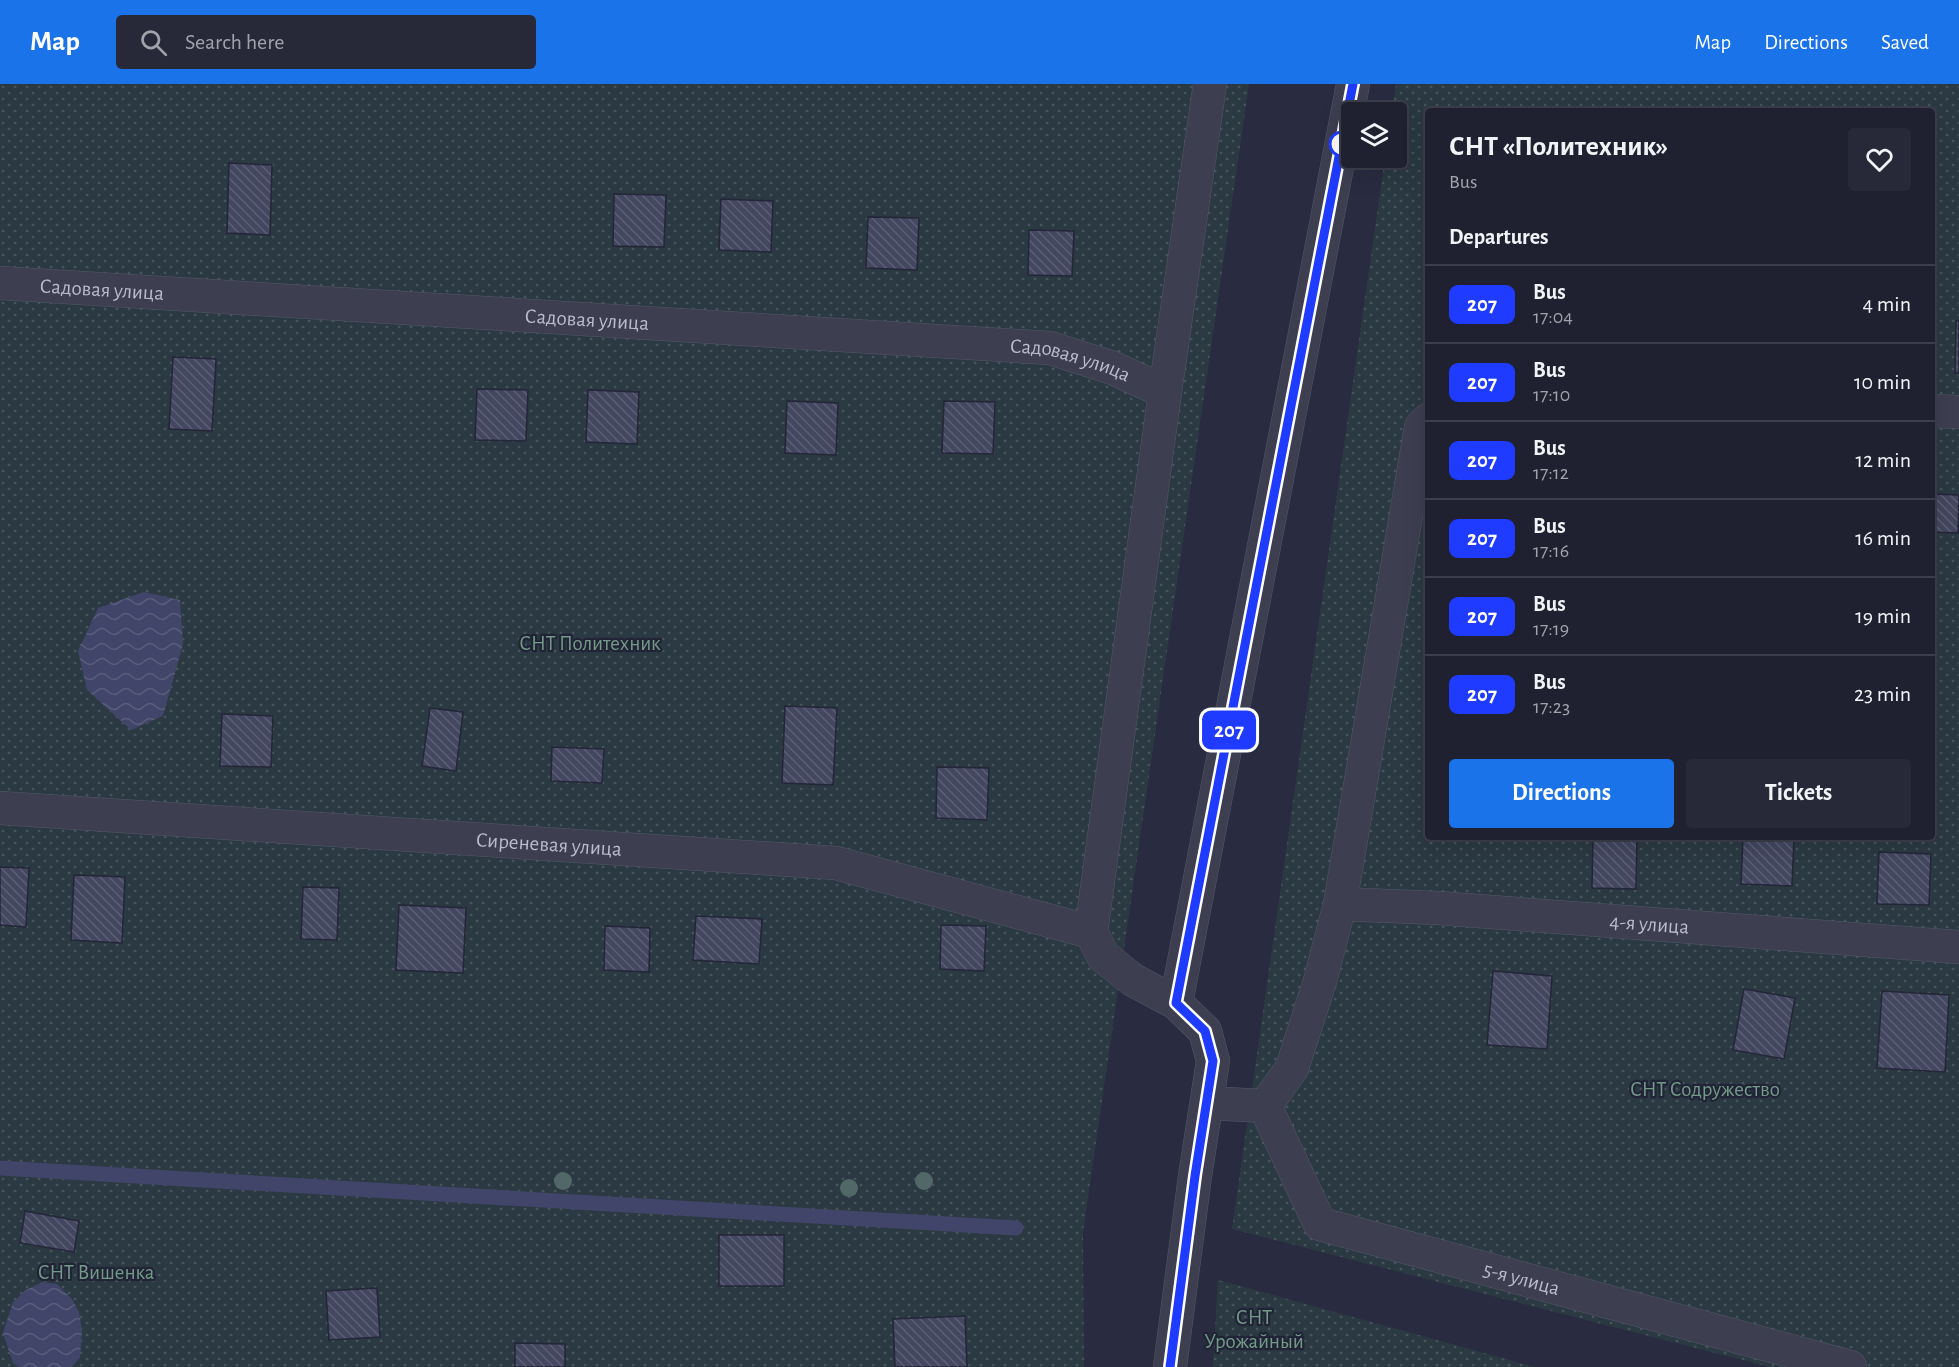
<!DOCTYPE html>
<meta charset="utf-8">
<style>
:root{--surface:#1f2131;--page:#272939;--text:#f1f3f6;--muted:#a1a3ab;--line:#3c3e4d;--accent:#1a73e8}
body{margin:0;font-family:"Alegreya Sans",sans-serif;background:var(--page);color:var(--text);height:100vh;display:flex;flex-direction:column;font-size:22px;white-space:nowrap}
*{box-sizing:border-box;margin:0}
p{font-size:20px;color:var(--muted)}
.icon{flex:none;width:33px;height:33px;fill:none;stroke:currentColor;stroke-width:2;stroke-linecap:round;stroke-linejoin:round}
.map{position:relative;flex:1;overflow:hidden}
.side{position:absolute;left:1425px;top:24px;width:510px;height:732px;display:flex;flex-direction:column;background:var(--surface);border-radius:6px;box-shadow:0 6px 24px #0002,0 0 0 2px var(--line)}
.side>*{flex:none}
.badge{padding:0 12px;border-radius:9px;font-size:21px;line-height:39px}
.tools{position:absolute;left:1341px;top:18px;display:grid;gap:12px}
.tools a{display:grid;place-items:center;width:66px;height:66px;border-radius:6px;background:var(--surface);box-shadow:0 6px 24px #0002,0 0 0 2px var(--line);font-size:30px}
.map>.badge{position:absolute;translate:-50% -50%;box-shadow:0 0 0 3px #fff}
h2{padding:0 24px;font-size:22px;line-height:54px}
.round{display:grid;place-items:center;flex:none;width:63px;height:63px;border-radius:6px;background:var(--page)}
.summary{display:flex;align-items:center;justify-content:space-between;height:102px;padding:0 24px}
h1{font-size:28px;font-weight:600;line-height:45px}
.button{display:flex;gap:12px;margin-top:auto;padding:12px 24px}
.button a{flex:1;height:69px;border-radius:6px;background:var(--accent);color:#fff;font-size:24px;font-weight:600;line-height:69px;text-align:center}
.button a+a{background:var(--page);color:var(--text)}
ul{padding:0;list-style:none}
li{display:flex;align-items:center;gap:18px;height:78px;padding:0 24px;border-top:2px solid var(--line)}
li div{flex:1}
li b{display:block;font-size:22px}
li em{font-style:normal}
li .badge{min-width:66px;font-weight:700;text-align:center}
header{display:flex;align-items:center;gap:36px;box-sizing:border-box;height:84px;padding:0 30px;background:var(--accent);color:#fff}
header strong{font-size:28px}
nav{display:flex;gap:33px;margin-inline-start:auto;font-size:21px}
.search{width:420px;height:54px;background:var(--page);display:flex;align-items:center;gap:15px;box-sizing:border-box;padding:0 21px;border-radius:6px;color:var(--muted);font-size:22px}
.map>svg:first-child{display:block}
</style>
<header>
<strong>Map</strong>
<div class="search"><svg class="icon" aria-label="search" viewBox="0 0 24 24"><circle cx="10" cy="10" r="6"/><path d="M15 15l6 6"/></svg>Search here</div>
<nav><a>Map</a><a>Directions</a><a>Saved</a></nav>
</header>
<div class="map">
<svg width="1959" height="1283" viewBox="0 0 1959 1283">
<defs>
<pattern id="grass-dots" width="8" height="8" patternUnits="userSpaceOnUse" patternTransform="scale(1.5)"><rect width="8" height="8" fill="#2b3942"/><path d="M2 2h.1M6 6h.1" fill="none" stroke="#48545c" stroke-width="1.8" stroke-linecap="round"/></pattern>
<pattern id="water-waves" width="16" height="10" patternUnits="userSpaceOnUse" patternTransform="scale(1.5)"><rect width="16" height="10" fill="#404569"/><path d="M0 5q4-4 8 0t8 0" fill="none" stroke="#5a5e7d"/></pattern>
<pattern id="building-back-hatch" width="6" height="6" patternUnits="userSpaceOnUse" patternTransform="scale(1.5)"><rect width="6" height="6" fill="#43475f"/><path d="M-1 5l2 2M0 0l6 6M5-1l2 2" fill="none" stroke="#5c6075"/></pattern>
</defs>
<rect width="100%" height="100%" fill="#292c41"/>
<!-- grass -->
<g fill="url(#grass-dots)" fill-rule="evenodd">
<path d="M 0,0 L 1249,0 L 1083,1148 L 1084,1283 L 0,1283 Z"/>
<path d="M 1396,0 L 1959,0 L 1959,1283 L 1770,1283 L 1232,1145 L 1385,74 L 1396,74 L 1396,28 L 1392,28 ZM 1428,27 L 1932,27 L 1932,753 L 1428,753 Z"/>
<path d="M 1218,1196 L 1535,1283 L 1213,1283 Z"/>
</g>
<!-- water -->
<g fill="url(#water-waves)">
<path d="M 144,508 L 180,516 L 183,560 L 163,632 L 131,646 L 87,606 L 78,567 L 98,524 Z"/>
<path d="M 42,1198 L 57,1200 L 72,1215 L 79,1228 L 82,1247 L 80,1274 L 71,1283 L 19,1283 L 13,1279 L 3,1249 L 13,1218 L 26,1206 Z"/>
</g>
<g fill="none" stroke-linecap="round" stroke-linejoin="round">
<!-- stream -->
<path stroke="#404569" stroke-width="15" d="M 0,1084 L 1016,1144"/>
</g>
<!-- building -->
<g fill="url(#building-back-hatch)" stroke="#242639" stroke-width="1.5">
<path d="M 229,79 L 272,81 L 270,151 L 227,149 Z"/>
<path d="M 614,110 L 666,111 L 664,163 L 613,162 Z"/>
<path d="M 721,115 L 773,117 L 771,168 L 719,166 Z"/>
<path d="M 868,133 L 919,134 L 917,186 L 866,184 Z"/>
<path d="M 1029,146 L 1074,147 L 1072,192 L 1028,191 Z"/>
<path d="M 1956,237 L 1959,237 L 1959,289 L 1955,289 Z"/>
<path d="M 173,273 L 216,275 L 212,347 L 169,345 Z"/>
<path d="M 477,305 L 528,306 L 526,357 L 475,356 Z"/>
<path d="M 588,306 L 639,308 L 637,360 L 586,358 Z"/>
<path d="M 787,317 L 838,319 L 836,371 L 785,369 Z"/>
<path d="M 944,317 L 995,318 L 993,370 L 942,369 Z"/>
<path d="M 1932,410 L 1959,411 L 1958,449 L 1932,448 Z"/>
<path d="M 785,622 L 837,624 L 833,701 L 782,699 Z"/>
<path d="M 430,624 L 463,628 L 456,687 L 422,682 Z"/>
<path d="M 222,630 L 273,632 L 271,683 L 220,682 Z"/>
<path d="M 552,663 L 604,665 L 602,699 L 551,697 Z"/>
<path d="M 937,683 L 989,684 L 987,736 L 936,734 Z"/>
<path d="M 1593,753 L 1637,753 L 1636,805 L 1592,804 Z"/>
<path d="M 1743,753 L 1794,753 L 1792,802 L 1741,800 Z"/>
<path d="M 1879,768 L 1931,770 L 1929,821 L 1877,820 Z"/>
<path d="M 0,783 L 29,784 L 26,843 L 0,841 Z"/>
<path d="M 74,791 L 125,793 L 122,859 L 71,856 Z"/>
<path d="M 303,803 L 339,804 L 337,856 L 301,855 Z"/>
<path d="M 399,821 L 466,824 L 463,889 L 396,886 Z"/>
<path d="M 696,832 L 762,835 L 759,880 L 693,876 Z"/>
<path d="M 941,841 L 986,842 L 984,887 L 940,885 Z"/>
<path d="M 605,842 L 650,844 L 649,888 L 604,886 Z"/>
<path d="M 1493,887 L 1552,892 L 1547,965 L 1487,961 Z"/>
<path d="M 1744,905 L 1795,914 L 1784,975 L 1733,966 Z"/>
<path d="M 1882,907 L 1949,911 L 1945,988 L 1877,984 Z"/>
<path d="M 25,1127 L 79,1137 L 74,1168 L 20,1159 Z"/>
<rect x="719" y="1151" width="65" height="51"/>
<path d="M 377,1204 L 380,1253 L 329,1256 L 326,1207 Z"/>
<path d="M 965,1232 L 967,1283 L 895,1283 L 893,1235 Z"/>
<path d="M 515,1259 L 565,1260 L 565,1283 L 515,1283 Z"/>
</g>
<g fill="none" stroke-linecap="round" stroke-linejoin="round">
<!-- minor casing -->
<g stroke="#555769" stroke-width="34">
<g id="minor">
<path id="s1" d="M 0,199 L 1050,264 L 1113,284 L 1165,308"/>
<path d="M 1932,327 L 1959,328"/>
<path id="s2" d="M 0,724 L 836,779 L 1091,848"/>
<path id="s3" d="M 1340,820 L 1438,824 L 1959,863"/>
<path d="M 1176,919 L 1353,0"/>
<path d="M 1207,1019 L 1265,1022 L 1292,984 L 1320,897 L 1340,820 L 1421,343 L 1428,336"/>
<path id="s4" d="M 1265,1022 L 1320,1140 L 1850,1283"/>
<path d="M 1170,1283 L 1195,1092 L 1213,977 L 1205,947 L 1176,919 L 1133,896 L 1103,872 L 1091,848 L 1165,308 L 1210,0"/>
</g>
</g>
<!-- minor -->
<use href="#minor" stroke="#3d3f51" stroke-width="33"/>
</g>
<!-- trees -->
<g fill="#526868">
<circle cx="563" cy="1097" r="9"/>
<circle cx="924" cy="1097" r="9"/>
<circle cx="849" cy="1104" r="9"/>
</g>
<g fill="none" stroke-linecap="round" stroke-linejoin="round">
<!-- line casing -->
<g stroke="#fff" stroke-width="14">
<path id="line" d="M 1170,1283 L 1195,1092 L 1213,977 L 1205,947 L 1176,919 L 1353,0"/>
</g>
<!-- line -->
<use href="#line" stroke="#1f3bff" stroke-width="9"/>
</g>
<!-- markers -->
<circle fill="#fff" stroke="#1f3bff" stroke-width="3" cx="1342" cy="60" r="12"/>
<g text-anchor="middle" stroke-width="4.5" stroke-linejoin="round" paint-order="stroke">
<!-- street labels -->
<g font-size="21" fill="#babccb" stroke="#212437">
<text dy="7" stroke="none"><textPath href="#s1" startOffset="102">Садовая улица</textPath></text>
<text dy="7" stroke="none"><textPath href="#s1" startOffset="588">Садовая улица</textPath></text>
<text dy="7" stroke="none"><textPath href="#s1" startOffset="1074">Садовая улица</textPath></text>
<text dy="7" stroke="none"><textPath href="#s2" startOffset="550">Сиреневая улица</textPath></text>
<text dy="7" stroke="none"><textPath href="#s3" startOffset="310">4-я улица</textPath></text>
<text dy="7" stroke="none"><textPath href="#s4" startOffset="339">5-я улица</textPath></text>
</g>
<!-- park labels -->
<g font-size="21" fill="#739a87" stroke="#212437">
<text x="590" y="566">СНТ Политехник</text>
<text x="1705" y="1012">СНТ Содружество</text>
<text x="96" y="1195">СНТ Вишенка</text>
<text x="1254" y="1240">СНТ<tspan x="1254" dy="24">Урожайный</tspan></text>
</g>
</g>
</svg>
<div class="tools">
<a><svg class="icon" aria-label="layers" viewBox="0 0 24 24"><path d="M12 4l9 5-9 5-9-5zM3 14l9 5 9-5"/></svg></a>
</div>
<b class="badge" style="left:1229px;top:646px;background:#1f3bff;color:#fff">207</b>
<section class="side">
<div class="summary"><div><h1>СНТ «Политехник»</h1><p>Bus</p></div><a class="round"><svg class="icon" aria-label="heart" viewBox="0 0 24 24"><path d="M12 20l-8-8c-3-5 5-10 8-4 3-6 11-1 8 4z"/></svg></a></div>
<h2>Departures</h2>
<ul>
<li><span class="badge" style="background:#1f3bff;color:#fff">207</span><div><b>Bus</b><p>17:04</p></div><em>4 min</em></li>
<li><span class="badge" style="background:#1f3bff;color:#fff">207</span><div><b>Bus</b><p>17:10</p></div><em>10 min</em></li>
<li><span class="badge" style="background:#1f3bff;color:#fff">207</span><div><b>Bus</b><p>17:12</p></div><em>12 min</em></li>
<li><span class="badge" style="background:#1f3bff;color:#fff">207</span><div><b>Bus</b><p>17:16</p></div><em>16 min</em></li>
<li><span class="badge" style="background:#1f3bff;color:#fff">207</span><div><b>Bus</b><p>17:19</p></div><em>19 min</em></li>
<li><span class="badge" style="background:#1f3bff;color:#fff">207</span><div><b>Bus</b><p>17:23</p></div><em>23 min</em></li>
</ul>
<div class="button"><a>Directions</a><a>Tickets</a></div>
</section>
</div>
